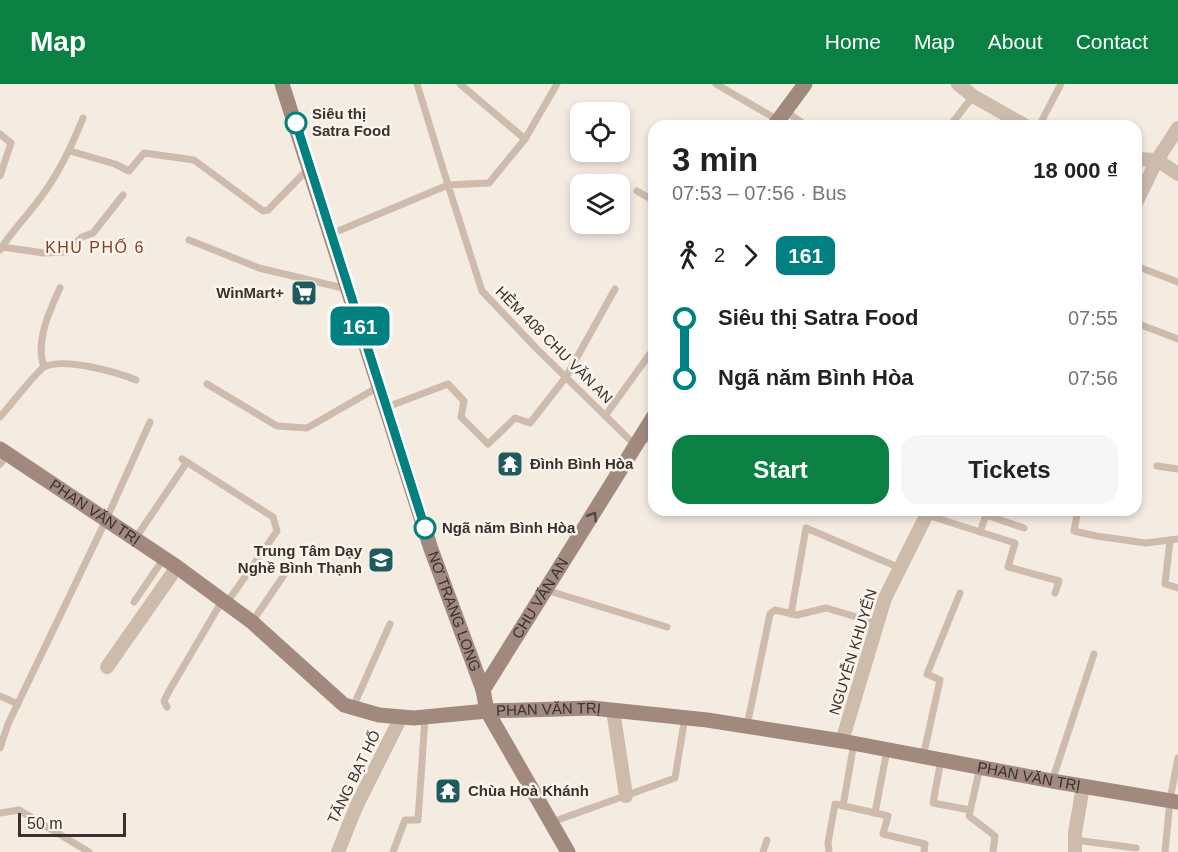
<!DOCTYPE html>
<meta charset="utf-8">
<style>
:root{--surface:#fff;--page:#f6f6f6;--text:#222;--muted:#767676;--accent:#0b8043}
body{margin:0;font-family:Arial,sans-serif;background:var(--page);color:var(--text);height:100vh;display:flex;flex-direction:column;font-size:22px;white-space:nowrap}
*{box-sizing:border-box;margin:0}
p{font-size:20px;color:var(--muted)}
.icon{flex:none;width:33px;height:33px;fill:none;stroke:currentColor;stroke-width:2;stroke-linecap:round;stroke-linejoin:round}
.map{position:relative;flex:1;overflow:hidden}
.panel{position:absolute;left:648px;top:36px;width:494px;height:396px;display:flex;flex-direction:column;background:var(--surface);border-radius:18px;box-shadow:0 3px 9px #0003}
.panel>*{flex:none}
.badge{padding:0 12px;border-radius:9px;font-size:21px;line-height:39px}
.buttons{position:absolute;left:570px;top:18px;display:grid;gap:12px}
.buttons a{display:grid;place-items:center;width:60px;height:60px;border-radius:12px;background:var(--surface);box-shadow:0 3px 9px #0003;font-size:30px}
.scale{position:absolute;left:18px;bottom:15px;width:108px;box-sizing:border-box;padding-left:6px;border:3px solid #3b302b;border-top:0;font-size:16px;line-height:21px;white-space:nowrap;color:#3b302b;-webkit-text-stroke:4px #fbf5ee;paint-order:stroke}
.map>.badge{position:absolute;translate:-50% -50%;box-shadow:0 0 0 3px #fff}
.legs{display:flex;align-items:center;gap:9px;height:66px;padding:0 24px;font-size:20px}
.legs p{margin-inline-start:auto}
.head{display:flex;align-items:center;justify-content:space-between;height:102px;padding:0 24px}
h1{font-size:33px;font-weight:700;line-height:45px}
.primary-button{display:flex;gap:12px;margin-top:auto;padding:12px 24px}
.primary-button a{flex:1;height:69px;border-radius:18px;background:var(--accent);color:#fff;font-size:24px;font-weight:700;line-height:69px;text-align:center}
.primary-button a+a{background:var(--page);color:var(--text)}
ul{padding:0 24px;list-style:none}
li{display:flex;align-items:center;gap:21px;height:60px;font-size:22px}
li i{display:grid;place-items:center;width:9px;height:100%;margin:0 8px;background:currentColor}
li i::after{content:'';width:15px;height:15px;margin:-8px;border:4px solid;border-radius:50%;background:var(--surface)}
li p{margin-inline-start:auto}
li:first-child i{background:linear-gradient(#0000 50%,currentColor 0)}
li:last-child i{background:linear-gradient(currentColor 50%,#0000 0)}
header{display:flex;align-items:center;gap:36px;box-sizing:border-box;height:84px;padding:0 30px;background:var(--accent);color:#fff}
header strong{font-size:28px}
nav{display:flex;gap:33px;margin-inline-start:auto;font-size:21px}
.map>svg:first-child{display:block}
</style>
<header>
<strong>Map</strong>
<nav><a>Home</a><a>Map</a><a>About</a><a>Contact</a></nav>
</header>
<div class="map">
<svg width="1178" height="768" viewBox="0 0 1178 768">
<rect width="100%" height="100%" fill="#f4ebe1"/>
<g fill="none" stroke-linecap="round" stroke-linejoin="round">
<!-- lane -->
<g stroke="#cdbbac" stroke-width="7">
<path d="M 460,0 L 525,55"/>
<path d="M 557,0 L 525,55 L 489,99 L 448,101 L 482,207 L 536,264 L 635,361"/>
<path d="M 716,0 L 778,36"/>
<path d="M 785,27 L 807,42"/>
<path d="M 834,42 L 840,42"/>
<path d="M 950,42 L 973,12"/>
<path d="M 1039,42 L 1061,0"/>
<path d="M 0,50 L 11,59 L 0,92"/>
<path d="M 70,67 L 115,80 L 129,87 L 144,69 L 194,76 L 263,127 L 268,126 L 308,85"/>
<path d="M 637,107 L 654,117"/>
<path d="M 331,150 L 448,101 L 417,0"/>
<path d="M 189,156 L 259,184 L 347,205"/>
<path d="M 2,163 L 44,169 L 66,168 L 82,153 L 93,149 L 123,111"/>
<path d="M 0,166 C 14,144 32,127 46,106 C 62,83 73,59 83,34"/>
<path d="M 1136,182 L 1178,198"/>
<path d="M 1136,239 L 1178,255"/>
<path d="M 44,283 C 35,258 49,228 60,204"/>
<path d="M 207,300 L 277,342 L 307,344 L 380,302"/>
<path d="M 387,323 L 448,300 L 464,317 L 461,333 L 488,360 L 515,334 L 530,339 L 566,293 L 615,205"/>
<path d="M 605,332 L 652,267"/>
<path d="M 0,333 C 8,324 37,287 44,283 C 63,273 117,288 136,296"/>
<path d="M 641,351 L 654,359"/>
<path d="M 182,375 L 273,433 L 277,447 L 226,520"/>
<path d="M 0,380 L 8,370"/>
<path d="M 1157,382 L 1178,385"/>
<path d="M 762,426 L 763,427"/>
<path d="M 1078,426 L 1074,447 L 1096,452 L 1146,459 L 1178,455"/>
<path d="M 927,431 L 1015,459 L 1008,483 L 1059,497 L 1055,509"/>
<path d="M 980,448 L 986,431 L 1024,444"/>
<path d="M 135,455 L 187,378"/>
<path d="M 1170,456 L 1165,500 L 1178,504"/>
<path d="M 546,506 L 667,543"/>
<path d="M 134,518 L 164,474"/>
<path d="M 791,530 L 806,444 L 900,484"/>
<path d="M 252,538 L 284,491"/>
<path d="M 0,612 L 18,620"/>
<path d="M 167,623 L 164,617 L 169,607 L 222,517"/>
<path d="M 353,623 L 390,540"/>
<path d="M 747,642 L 770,530 L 775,526 L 797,531 L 826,524 L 877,539"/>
<path d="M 0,664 L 8,640 L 106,436 L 150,338"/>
<path d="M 887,666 L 875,729 L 888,732 L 883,750 L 925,760 L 924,768"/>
<path d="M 923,673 L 940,596 L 927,590 L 960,509"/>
<path d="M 941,676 L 933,719 L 970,726"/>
<path d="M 980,683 L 969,732 L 995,752 L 993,768"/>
<path d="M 1052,697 L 1094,570"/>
<path d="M 843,722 L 854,659"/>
<path d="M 0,729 L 19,726 L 89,768"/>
<path d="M 552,738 L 675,694 L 685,633"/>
<path d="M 1075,756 L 1136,764"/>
<path d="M 393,768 L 405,736 L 418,736 L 425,634"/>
<path d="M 763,768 L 767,756"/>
<path d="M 829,768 L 828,759 L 835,720 L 875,729"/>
<path d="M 1165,768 L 1170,716 L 1178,674"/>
</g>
<!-- street -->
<g stroke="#cdbbac" stroke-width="14">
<path d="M 958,0 L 973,12 L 1026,42"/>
<path d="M 1136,75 L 1157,76 L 1178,90"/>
<path d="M 1136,119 L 1157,76 L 1178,44"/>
<path d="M 107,583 L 177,483"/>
<path d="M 613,626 L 626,712"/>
<path d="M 842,657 L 885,514 L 929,426"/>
<path d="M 338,768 L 356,723 L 401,633"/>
<path d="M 1075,768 L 1075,749 L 1083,702"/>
</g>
<!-- secondary -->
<g stroke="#a18a7d" stroke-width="15">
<path id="s1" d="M 282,0 L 431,465 L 483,606 L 487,627 L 568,768"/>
<path d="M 774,42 L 805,0"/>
<path id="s2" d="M 0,365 L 177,483 L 252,538 L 344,621 L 379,631 L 414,634 L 487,627 L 592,624 L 707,636 L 842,657 L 1052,697 L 1178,718"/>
<path id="s3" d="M 483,606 L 654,332"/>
</g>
</g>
<!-- one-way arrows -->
<defs><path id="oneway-chevron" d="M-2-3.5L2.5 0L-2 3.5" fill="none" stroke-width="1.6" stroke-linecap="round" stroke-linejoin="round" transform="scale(1.5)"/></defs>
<use stroke="#544640" href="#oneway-chevron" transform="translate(593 432) rotate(-58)"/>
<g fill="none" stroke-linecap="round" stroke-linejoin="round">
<!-- line-1 casing -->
<g stroke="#fff" stroke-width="14">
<path id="line-1" d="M 296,39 L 425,444"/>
</g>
<!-- line-1 -->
<use href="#line-1" stroke="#008080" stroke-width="9"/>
</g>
<!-- icons -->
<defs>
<g id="supermarket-square" transform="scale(1.35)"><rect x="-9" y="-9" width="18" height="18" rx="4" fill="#1f5a5e" stroke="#fbf5ee"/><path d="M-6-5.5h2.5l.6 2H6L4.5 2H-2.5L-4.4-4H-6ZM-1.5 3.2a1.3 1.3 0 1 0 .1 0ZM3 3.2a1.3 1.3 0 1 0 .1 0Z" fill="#fff"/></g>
<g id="temple-square" transform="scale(1.35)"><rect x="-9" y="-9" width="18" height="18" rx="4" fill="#1f5a5e" stroke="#fbf5ee"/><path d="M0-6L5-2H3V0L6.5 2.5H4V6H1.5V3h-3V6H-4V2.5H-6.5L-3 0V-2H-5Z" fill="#fff"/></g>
<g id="school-square" transform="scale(1.35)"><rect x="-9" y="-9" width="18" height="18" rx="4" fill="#1f5a5e" stroke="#fbf5ee"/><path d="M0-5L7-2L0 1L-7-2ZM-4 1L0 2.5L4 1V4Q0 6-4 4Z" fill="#fff"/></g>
</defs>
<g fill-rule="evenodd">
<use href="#supermarket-square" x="304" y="209"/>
<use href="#temple-square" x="510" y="380"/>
<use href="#school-square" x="381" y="476"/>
<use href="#temple-square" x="448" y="707"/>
</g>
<!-- markers -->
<g fill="#fff" stroke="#008080" stroke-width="3">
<circle cx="296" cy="39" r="10"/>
<circle cx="425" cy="444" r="10"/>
</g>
<g text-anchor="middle" stroke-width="5" stroke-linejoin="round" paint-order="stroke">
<!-- stop labels -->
<g font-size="15" font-weight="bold" fill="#3b302b" stroke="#fbf5ee" text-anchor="start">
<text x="312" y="35">Siêu thị<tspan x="312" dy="17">Satra Food</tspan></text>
<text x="442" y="449">Ngã năm Bình Hòa</text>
</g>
<!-- poi labels -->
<g font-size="15" font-weight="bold" fill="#3b302b" stroke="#fbf5ee" text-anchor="end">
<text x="284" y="214">WinMart+</text>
<text x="530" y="385" text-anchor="start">Đình Bình Hòa</text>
<text x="362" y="472">Trung Tâm Dạy<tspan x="362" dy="17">Nghề Bình Thạnh</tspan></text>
<text x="468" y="712" text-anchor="start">Chùa Hoà Khánh</text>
</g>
<!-- street labels -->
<g font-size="15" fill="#3b302b" stroke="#fbf5ee">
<text transform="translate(554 261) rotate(45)" y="5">HẺM 408 CHU VĂN AN</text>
<text dy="5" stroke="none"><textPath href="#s2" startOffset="114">PHAN VĂN TRỊ</textPath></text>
<text dy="5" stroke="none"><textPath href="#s3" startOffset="108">CHU VĂN AN</textPath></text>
<text dy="5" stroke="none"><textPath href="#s1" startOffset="555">NƠ TRANG LONG</textPath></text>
<text transform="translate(853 568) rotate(-73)" y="5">NGUYỄN KHUYẾN</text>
<text dy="5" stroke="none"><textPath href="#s2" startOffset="636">PHAN VĂN TRỊ</textPath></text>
<text dy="5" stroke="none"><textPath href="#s2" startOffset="1122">PHAN VĂN TRỊ</textPath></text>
<text transform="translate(354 693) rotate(-64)" y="5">TĂNG BẠT HỔ</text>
</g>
<!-- neighbourhood labels -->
<g font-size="16" letter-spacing="1.5" fill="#8c3b22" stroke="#fbf5ee">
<text x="95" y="169">KHU PHỐ 6</text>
</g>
</g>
</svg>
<div class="buttons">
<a><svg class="icon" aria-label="locate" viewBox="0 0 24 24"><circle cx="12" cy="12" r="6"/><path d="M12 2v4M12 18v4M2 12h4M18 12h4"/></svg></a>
<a><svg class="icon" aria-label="layers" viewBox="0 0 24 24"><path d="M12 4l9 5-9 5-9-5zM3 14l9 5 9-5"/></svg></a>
</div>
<div class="scale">50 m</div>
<b class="badge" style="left:360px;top:242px;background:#008080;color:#fff">161</b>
<section class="panel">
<div class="head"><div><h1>3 min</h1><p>07:53 – 07:56 · Bus</p></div><b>18 000 ₫</b></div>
<div class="legs"><svg class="icon" aria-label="walk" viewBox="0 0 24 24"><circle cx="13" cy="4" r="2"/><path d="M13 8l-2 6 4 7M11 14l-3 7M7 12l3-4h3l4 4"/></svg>2<svg class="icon" aria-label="forward" viewBox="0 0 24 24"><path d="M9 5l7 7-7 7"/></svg><b class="badge" style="background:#008080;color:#fff">161</b></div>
<ul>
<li><i style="color:#008080"></i><b>Siêu thị Satra Food</b><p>07:55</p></li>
<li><i style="color:#008080"></i><b>Ngã năm Bình Hòa</b><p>07:56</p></li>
</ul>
<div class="primary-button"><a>Start</a><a>Tickets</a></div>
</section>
</div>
